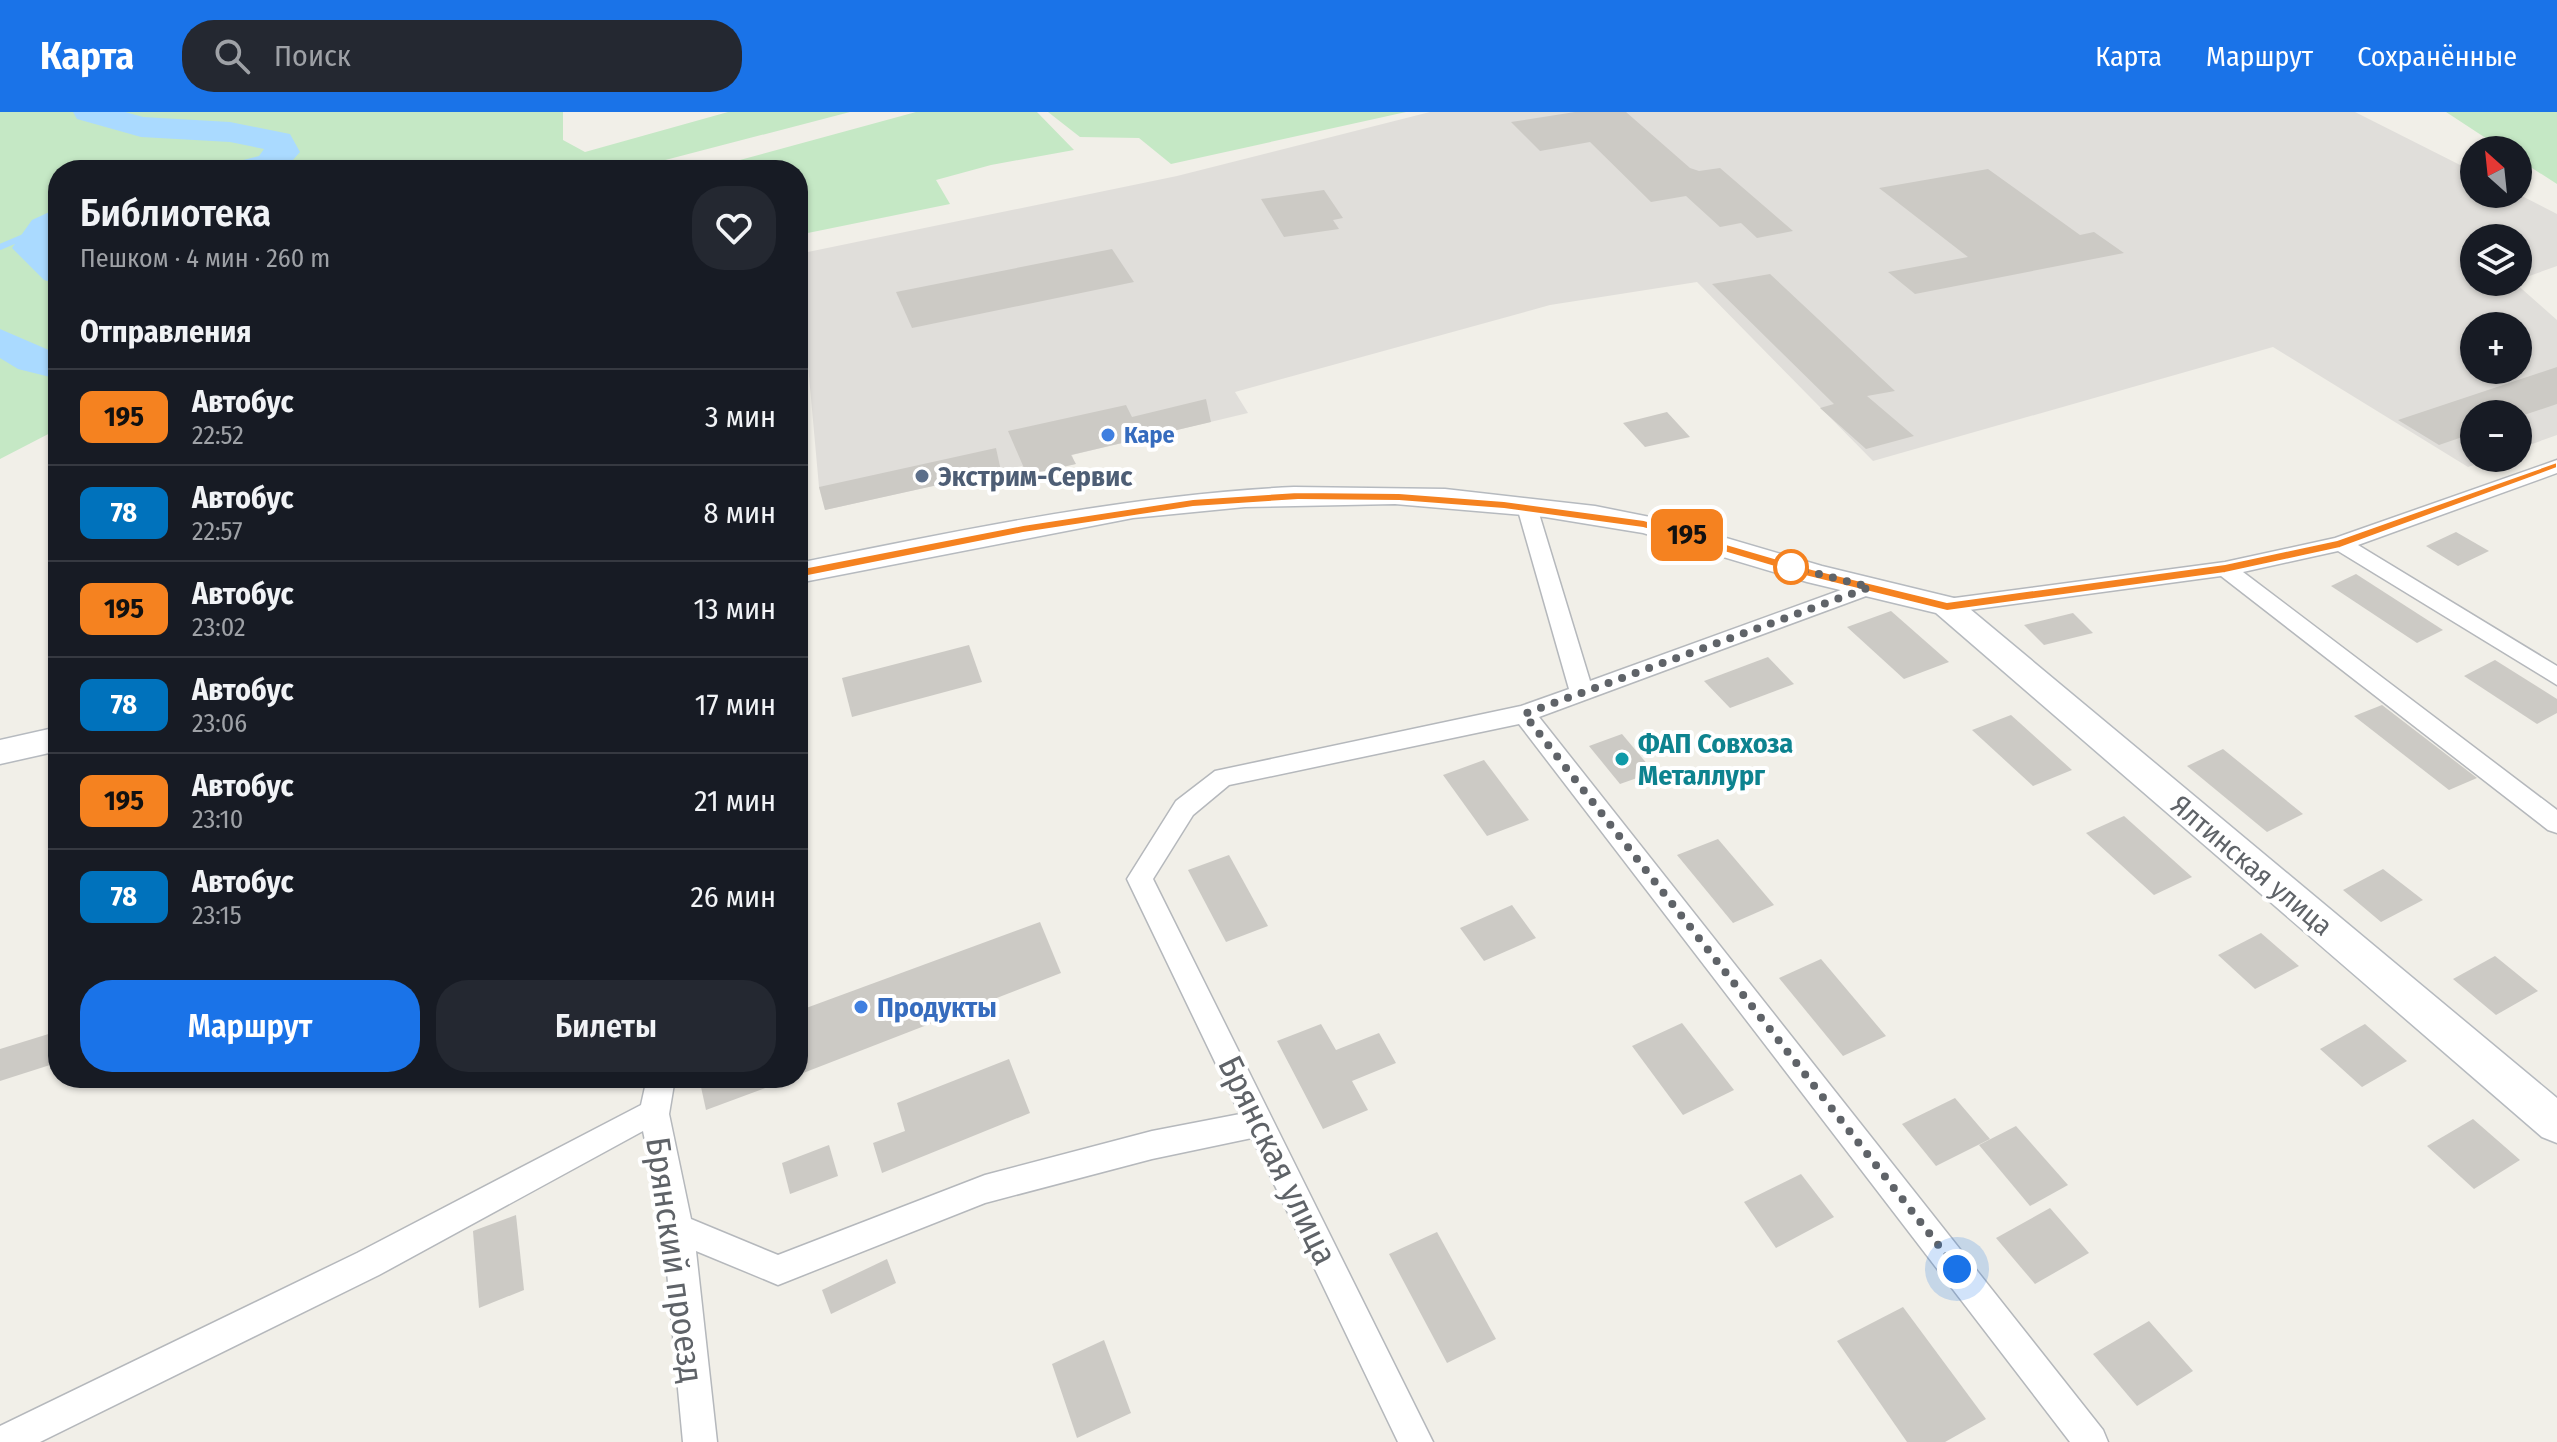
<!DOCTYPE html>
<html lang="ru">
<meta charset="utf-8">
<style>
:root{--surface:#171b24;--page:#242831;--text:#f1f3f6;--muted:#9ea1a6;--line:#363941;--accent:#1a73e8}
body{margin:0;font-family:"Fira Sans Condensed",sans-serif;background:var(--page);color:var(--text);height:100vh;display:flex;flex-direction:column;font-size:30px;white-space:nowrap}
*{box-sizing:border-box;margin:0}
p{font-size:26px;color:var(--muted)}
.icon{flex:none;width:44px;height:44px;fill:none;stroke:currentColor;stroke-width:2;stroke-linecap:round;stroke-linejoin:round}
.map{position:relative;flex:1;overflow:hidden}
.side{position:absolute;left:48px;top:48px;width:760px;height:928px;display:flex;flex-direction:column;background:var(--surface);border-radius:32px;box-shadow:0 2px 6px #0004}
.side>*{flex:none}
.badge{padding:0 16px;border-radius:12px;font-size:28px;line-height:52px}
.needle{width:52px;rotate:333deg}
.controls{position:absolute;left:2460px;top:24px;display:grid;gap:16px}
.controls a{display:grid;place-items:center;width:72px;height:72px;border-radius:50%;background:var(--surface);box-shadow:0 2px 6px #0004;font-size:40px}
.you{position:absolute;width:40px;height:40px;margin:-20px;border:6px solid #fff;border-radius:50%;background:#1a73e8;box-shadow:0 0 0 12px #1a73e833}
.map>.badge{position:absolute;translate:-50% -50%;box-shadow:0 0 0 4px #fff}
h2{padding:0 32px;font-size:30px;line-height:72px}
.round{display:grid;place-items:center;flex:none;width:84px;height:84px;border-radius:32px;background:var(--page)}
.summary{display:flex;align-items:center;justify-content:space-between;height:136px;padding:0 32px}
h1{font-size:38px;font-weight:600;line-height:60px}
.button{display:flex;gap:16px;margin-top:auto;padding:16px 32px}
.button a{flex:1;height:92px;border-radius:32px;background:var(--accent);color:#fff;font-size:32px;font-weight:600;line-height:92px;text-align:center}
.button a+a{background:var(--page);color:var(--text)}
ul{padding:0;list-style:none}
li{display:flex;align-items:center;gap:24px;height:96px;padding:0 32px;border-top:2px solid var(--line)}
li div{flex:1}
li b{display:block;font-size:30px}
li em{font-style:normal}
li .badge{min-width:88px;font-weight:700;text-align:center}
header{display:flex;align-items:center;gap:48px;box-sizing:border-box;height:112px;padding:0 40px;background:var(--accent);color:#fff}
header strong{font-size:38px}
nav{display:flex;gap:44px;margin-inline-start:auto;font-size:28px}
.search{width:560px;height:72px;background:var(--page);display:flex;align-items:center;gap:20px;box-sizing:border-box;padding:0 28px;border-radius:32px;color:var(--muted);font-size:30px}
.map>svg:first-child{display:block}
</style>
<header>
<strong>Карта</strong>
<div class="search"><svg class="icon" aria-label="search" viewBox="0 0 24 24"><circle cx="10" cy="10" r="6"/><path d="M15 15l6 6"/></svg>Поиск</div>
<nav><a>Карта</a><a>Маршрут</a><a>Сохранённые</a></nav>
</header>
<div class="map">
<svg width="2557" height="1330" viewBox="0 0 2557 1330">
<rect width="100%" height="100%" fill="#f1efe8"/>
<!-- industrial -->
<path fill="#e0deda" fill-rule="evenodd" d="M 1430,0 L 2355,0 L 2474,60 L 2474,82 L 2518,82 L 2557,102 L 2557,154 L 2518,168 L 2518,126 L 2474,126 L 2474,170 L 2514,170 L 2557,208 L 2557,323 L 2518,337 L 2518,302 L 2474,302 L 2474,346 L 2494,346 L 2468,355 L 2273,235 L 1873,349 L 1697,170 L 1550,193 L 1235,280 L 1248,301 L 1072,343 L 1075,352 L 1027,363 L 1022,354 L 825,398 L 819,375 L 798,142 L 1177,64 ZM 2474,214 L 2518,214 L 2518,258 L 2474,258 Z"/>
<!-- green -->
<g fill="#c5e8c5">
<path d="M 0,0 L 563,0 L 563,28 L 585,40 L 728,0 L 850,0 L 627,58 L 58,58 L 58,317 L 0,347 Z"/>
<path d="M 916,0 L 1037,0 L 1074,38 L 991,53 L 936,68 L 950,92 L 798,123 L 798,58 L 703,58 Z"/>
<path d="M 1048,0 L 1406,0 L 1171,52 L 1139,26 L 1080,25 Z"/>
<path d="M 2446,0 L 2557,0 L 2557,72 L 2518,47 L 2518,38 L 2504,38 Z"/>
</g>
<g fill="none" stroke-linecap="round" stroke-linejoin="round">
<!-- stream -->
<path stroke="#aadaff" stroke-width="6" d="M 0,135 L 45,116"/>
<!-- river -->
<g fill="#aadaff" fill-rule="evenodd">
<path d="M 73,0 L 125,0 L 143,5 L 230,10 L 290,22 L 300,40 L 284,58 L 227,58 L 232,51 L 259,44 L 264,37 L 230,30 L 141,25 L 77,7 Z"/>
<path d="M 58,96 L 58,124 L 51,134 L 58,140 L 58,172 L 44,168 L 12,136 L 32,108 Z"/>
<path d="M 0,217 L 58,242 L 58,267 L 18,257 L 0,246 Z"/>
</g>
</g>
<!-- building -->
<g fill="#cccac5">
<path d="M 1575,0 L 1626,0 L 1690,56 L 1699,59 L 1720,56 L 1793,119 L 1757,126 L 1741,111 L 1720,115 L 1686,84 L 1651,90 L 1590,30 L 1540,39 L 1511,10 Z"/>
<path d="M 1988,57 L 2080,123 L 2094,120 L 2124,141 L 1915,182 L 1888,160 L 1968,145 L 1879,76 Z"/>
<path d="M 1324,78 L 1343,106 L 1333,108 L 1339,117 L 1284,125 L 1261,87 Z"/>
<path d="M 1112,137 L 1134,170 L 912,216 L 896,180 Z"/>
<path d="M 1770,162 L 1895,279 L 1867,284 L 1914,324 L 1866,337 L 1820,296 L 1834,292 L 1712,172 Z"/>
<path d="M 2557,255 L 2557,292 L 2518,305 L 2518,302 L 2474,302 L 2474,321 L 2439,333 L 2398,308 Z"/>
<path d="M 1206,287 L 1211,310 L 1071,343 L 1076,352 L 1027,363 L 1008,319 L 1126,293 L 1132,305 Z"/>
<path d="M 1667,300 L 1690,325 L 1645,335 L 1623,311 Z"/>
<path d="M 996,336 L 1001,359 L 825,398 L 819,375 Z"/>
<path d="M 2456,420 L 2489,439 L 2458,454 L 2426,434 Z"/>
<path d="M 2356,462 L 2443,518 L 2417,531 L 2331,474 Z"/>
<path d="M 1891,499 L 1949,550 L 1904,567 L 1847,515 Z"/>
<path d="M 2073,501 L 2093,521 L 2044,533 L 2024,513 Z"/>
<path d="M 969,533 L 982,570 L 852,605 L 842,566 Z"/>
<path d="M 1768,545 L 1794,572 L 1730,596 L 1704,569 Z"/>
<path d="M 2495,548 L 2557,587 L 2557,601 L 2537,612 L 2464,564 Z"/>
<path d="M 2382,593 L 2477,666 L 2449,678 L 2354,604 Z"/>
<path d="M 2011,603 L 2072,658 L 2033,674 L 1972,618 Z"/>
<path d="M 1622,622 L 1654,660 L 1620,672 L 1589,634 Z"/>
<path d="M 2223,637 L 2303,702 L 2267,720 L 2187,654 Z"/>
<path d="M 1484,648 L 1529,708 L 1487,724 L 1443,663 Z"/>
<path d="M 2124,704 L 2192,765 L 2154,783 L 2086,721 Z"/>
<path d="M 1718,727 L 1774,793 L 1733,811 L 1677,743 Z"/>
<path d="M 1229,743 L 1268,814 L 1226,830 L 1188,758 Z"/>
<path d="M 2383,757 L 2423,788 L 2381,810 L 2343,778 Z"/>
<path d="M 1512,793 L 1536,826 L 1484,849 L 1460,816 Z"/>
<path d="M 1040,810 L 1061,861 L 798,963 L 798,899 Z"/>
<path d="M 2261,821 L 2299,854 L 2255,877 L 2218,843 Z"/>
<path d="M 2495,844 L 2538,879 L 2496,903 L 2453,867 Z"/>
<path d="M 1821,847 L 1886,924 L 1843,944 L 1779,866 Z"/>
<path d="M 1682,911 L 1734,978 L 1683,1003 L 1632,934 Z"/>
<path d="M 1321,912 L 1336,938 L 1379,921 L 1396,951 L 1352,969 L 1368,998 L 1323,1017 L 1277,929 Z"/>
<path d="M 2365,912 L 2407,949 L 2362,975 L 2320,937 Z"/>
<path d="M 55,920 L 50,953 L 0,969 L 0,937 Z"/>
<path d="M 1009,947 L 1030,1001 L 882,1061 L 873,1031 L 905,1019 L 897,991 Z"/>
<path d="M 699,966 L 783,966 L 784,969 L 706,998 Z"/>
<path d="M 1955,986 L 1990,1027 L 1936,1054 L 1902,1012 Z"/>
<path d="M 2473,1007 L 2520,1048 L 2474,1077 L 2427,1034 Z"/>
<path d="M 2016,1014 L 2068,1073 L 2030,1094 L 1979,1033 Z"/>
<path d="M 829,1033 L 838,1064 L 790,1082 L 782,1051 Z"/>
<path d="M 1801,1062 L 1834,1105 L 1776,1136 L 1744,1090 Z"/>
<path d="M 2050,1096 L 2089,1141 L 2035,1172 L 1996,1126 Z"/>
<path d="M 516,1103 L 524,1178 L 479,1196 L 473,1119 Z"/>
<path d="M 1437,1120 L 1496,1227 L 1447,1251 L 1389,1142 Z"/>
<path d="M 887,1147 L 896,1171 L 831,1202 L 822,1178 Z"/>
<path d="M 1903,1195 L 1986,1307 L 1945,1330 L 1907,1330 L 1837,1229 Z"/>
<path d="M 2149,1209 L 2193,1259 L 2137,1294 L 2093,1242 Z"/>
<path d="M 1104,1228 L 1131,1301 L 1077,1326 L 1052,1252 Z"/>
</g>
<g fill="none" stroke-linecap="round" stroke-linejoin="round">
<!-- street casing -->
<g stroke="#b5b8bc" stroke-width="3">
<g id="street">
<path d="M 2557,348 L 2557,361 L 2358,433 L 2557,554 L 2557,573 L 2338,439 L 2243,460 L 2557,698 L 2557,721 L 2548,718 L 2221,464 L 1947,501 L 1936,494 L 1947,487 L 2225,450 L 2335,426 Z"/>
<path d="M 1527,389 L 1537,395 L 1590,569 L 1863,470 L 1870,468 L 1881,475 L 1877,480 L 1539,605 L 2103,1318 L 2108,1330 L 2070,1330 L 1519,612 L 1229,673 L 1193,703 L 1153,767 L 1433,1330 L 1398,1330 L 1252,1026 L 1152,1047 L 985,1091 L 778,1173 L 696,1139 L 717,1330 L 683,1330 L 663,1117 L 643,1019 L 379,1163 L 40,1330 L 0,1330 L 0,1314 L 357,1141 L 641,993 L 647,966 L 675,966 L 669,1002 L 691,1107 L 778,1143 L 985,1063 L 1152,1019 L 1240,1002 L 1127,767 L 1176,689 L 1215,659 L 1521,594 L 1569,577 L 1517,395 Z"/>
</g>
</g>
<!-- secondary casing -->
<g stroke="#b6babf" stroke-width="3">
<g id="secondary">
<path d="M 1294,375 L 1445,377 L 1595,394 L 1665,408 L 1822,454 L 1958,487 L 2557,986 L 2557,1031 L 2542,1025 L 1936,501 L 1807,470 L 1643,421 L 1545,405 L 1395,392 L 1245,395 L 1133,406 L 798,471 L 798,451 C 963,418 1126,383 1294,375 Z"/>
<path d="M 58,615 L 58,639 L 0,652 L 0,628 Z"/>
</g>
</g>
<!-- street -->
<use href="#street" fill="#fff" fill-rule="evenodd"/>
<!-- secondary -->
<use href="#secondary" fill="#fff" fill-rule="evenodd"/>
</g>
<!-- line -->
<path fill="#f58220" stroke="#fff" stroke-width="2" d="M 2557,350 L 2557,356 L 2340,436 L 2225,461 L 1947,499 L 1805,464 L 1643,416 L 1504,397 L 1399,389 L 1298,388 L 1193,395 L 1023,421 L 798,466 L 791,461 L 798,457 L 1023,413 L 1193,387 L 1298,380 L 1399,381 L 1504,389 L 1644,408 L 1812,457 L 1947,490 L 2225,452 L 2337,428 Z"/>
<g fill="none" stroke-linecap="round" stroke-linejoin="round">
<!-- walk -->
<path stroke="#5f6368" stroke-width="8" stroke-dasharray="0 14.4" d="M 1791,455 L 1870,475 L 1524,602 L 1957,1157"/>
</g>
<!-- markers -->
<g fill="#3f7fe0" stroke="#fff" stroke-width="3">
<circle cx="1108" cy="323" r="8"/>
<circle cx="861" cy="895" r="8"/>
</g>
<circle fill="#5c6f8a" stroke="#fff" stroke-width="3" cx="922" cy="364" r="8"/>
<circle fill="#fff" stroke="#f58220" stroke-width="4" cx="1791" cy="455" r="16"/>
<circle fill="#0f9aa8" stroke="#fff" stroke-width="3" cx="1622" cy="647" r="8"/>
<g text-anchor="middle" stroke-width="8" stroke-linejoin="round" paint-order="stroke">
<!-- far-shop labels -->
<g font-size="24" font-weight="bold" fill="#366cbe" stroke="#fff" text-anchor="start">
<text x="1124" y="331">Каре</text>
</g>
<!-- service labels -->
<g font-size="28" font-weight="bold" fill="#4e5e75" stroke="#fff" text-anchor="start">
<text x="938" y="374">Экстрим-Сервис</text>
</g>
<!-- culture labels -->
<g font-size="28" font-weight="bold" fill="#0d838f" stroke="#fff" text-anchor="start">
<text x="1638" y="641">ФАП Совхоза<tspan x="1638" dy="32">Металлург</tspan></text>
</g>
<!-- street labels -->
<g font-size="28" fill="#5f6368" stroke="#fff">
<text transform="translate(2252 753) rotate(40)" y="10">Ялтинская улица</text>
</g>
<!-- shop labels -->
<g font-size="28" font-weight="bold" fill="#366cbe" stroke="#fff" text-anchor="start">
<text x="877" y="905">Продукты</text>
</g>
<!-- near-street labels -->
<g font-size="34" fill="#5f6368" stroke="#fff">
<text transform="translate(1278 1048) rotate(64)" y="12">Брянская улица</text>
<text transform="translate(675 1148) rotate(82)" y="12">Брянский проезд</text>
</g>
</g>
</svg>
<div class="controls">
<a><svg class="needle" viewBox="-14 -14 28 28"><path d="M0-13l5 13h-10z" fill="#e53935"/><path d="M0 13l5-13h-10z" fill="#9ea1a6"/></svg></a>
<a><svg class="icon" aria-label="layers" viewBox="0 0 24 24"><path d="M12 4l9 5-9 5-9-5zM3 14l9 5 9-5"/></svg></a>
<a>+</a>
<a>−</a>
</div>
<div class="you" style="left:1957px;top:1157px"></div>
<b class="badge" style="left:1687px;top:423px;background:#f58220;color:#111">195</b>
<section class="side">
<div class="summary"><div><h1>Библиотека</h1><p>Пешком · 4 мин · 260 m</p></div><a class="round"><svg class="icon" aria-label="heart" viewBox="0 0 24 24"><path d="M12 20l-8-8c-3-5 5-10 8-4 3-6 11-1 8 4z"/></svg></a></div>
<h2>Отправления</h2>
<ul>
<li><span class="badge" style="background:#f58220;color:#111">195</span><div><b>Автобус</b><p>22:52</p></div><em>3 мин</em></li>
<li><span class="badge" style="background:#0072bc;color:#fff">78</span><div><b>Автобус</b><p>22:57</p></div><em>8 мин</em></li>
<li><span class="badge" style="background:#f58220;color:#111">195</span><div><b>Автобус</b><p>23:02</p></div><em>13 мин</em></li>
<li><span class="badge" style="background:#0072bc;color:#fff">78</span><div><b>Автобус</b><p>23:06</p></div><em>17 мин</em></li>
<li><span class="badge" style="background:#f58220;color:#111">195</span><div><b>Автобус</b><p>23:10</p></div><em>21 мин</em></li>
<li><span class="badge" style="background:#0072bc;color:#fff">78</span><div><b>Автобус</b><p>23:15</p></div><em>26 мин</em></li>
</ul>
<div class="button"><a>Маршрут</a><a>Билеты</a></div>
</section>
</div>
